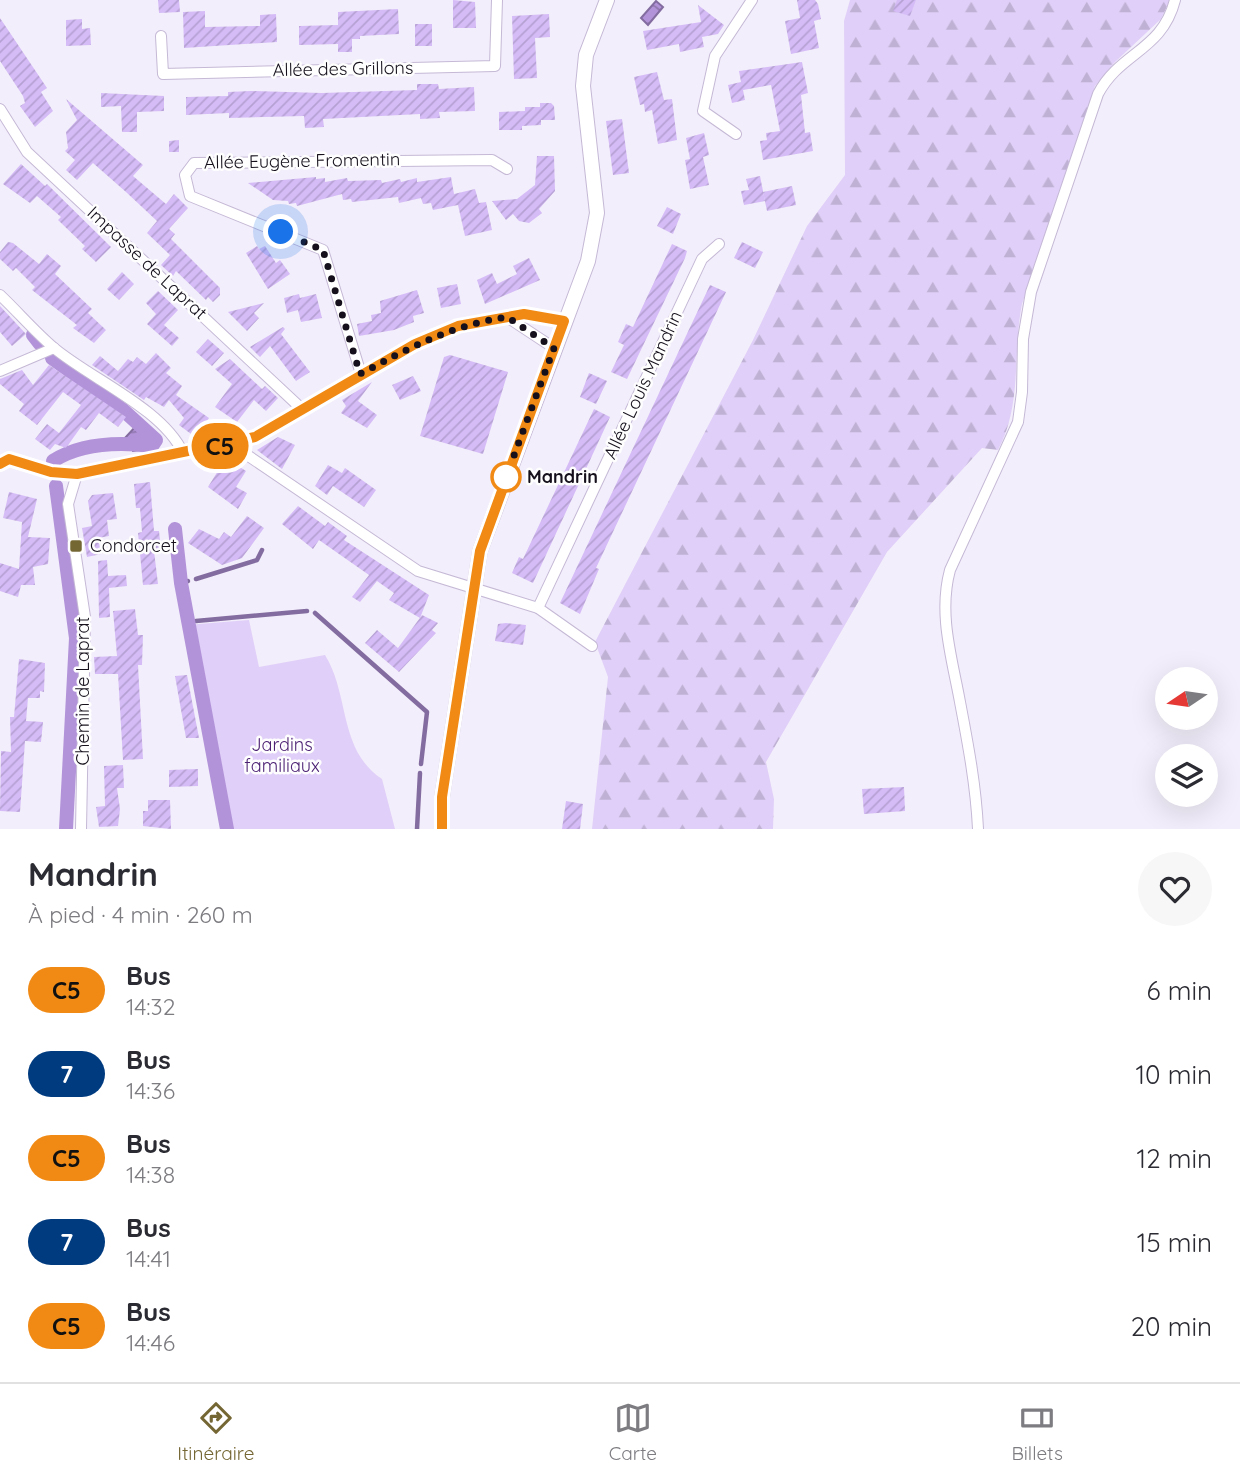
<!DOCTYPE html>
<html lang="fr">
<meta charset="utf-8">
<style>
:root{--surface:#fff;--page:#f7f7f7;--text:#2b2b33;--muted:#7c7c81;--line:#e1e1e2;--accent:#756734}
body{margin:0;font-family:Quicksand,sans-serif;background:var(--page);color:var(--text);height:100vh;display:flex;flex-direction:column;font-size:26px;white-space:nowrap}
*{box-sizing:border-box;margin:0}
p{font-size:23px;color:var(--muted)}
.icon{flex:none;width:38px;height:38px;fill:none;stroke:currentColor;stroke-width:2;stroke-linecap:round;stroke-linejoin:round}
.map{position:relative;height:829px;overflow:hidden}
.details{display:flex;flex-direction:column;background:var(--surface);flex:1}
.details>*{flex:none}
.badge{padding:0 14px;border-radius:23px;font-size:24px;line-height:46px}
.needle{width:46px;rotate:257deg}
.controls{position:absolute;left:1155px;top:667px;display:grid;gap:14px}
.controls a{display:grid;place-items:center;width:63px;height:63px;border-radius:50%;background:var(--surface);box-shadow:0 7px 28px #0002;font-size:35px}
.you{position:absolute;width:35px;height:35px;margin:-18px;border:5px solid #fff;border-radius:50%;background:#1a73e8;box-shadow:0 0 0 10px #1a73e833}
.map>.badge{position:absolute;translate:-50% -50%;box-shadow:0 0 0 4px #fff}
.round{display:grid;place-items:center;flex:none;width:74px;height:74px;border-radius:37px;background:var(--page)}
.head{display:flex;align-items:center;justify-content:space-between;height:119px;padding:0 28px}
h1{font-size:33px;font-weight:800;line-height:52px}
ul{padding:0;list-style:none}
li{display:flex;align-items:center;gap:21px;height:84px;padding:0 28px}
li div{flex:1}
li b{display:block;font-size:26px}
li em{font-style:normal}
li .badge{min-width:77px;font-weight:700;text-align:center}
.tabs{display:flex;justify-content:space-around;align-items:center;height:98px;border-top:2px solid var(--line);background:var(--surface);font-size:19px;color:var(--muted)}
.tabs a{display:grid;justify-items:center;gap:4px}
.tabs .on{color:var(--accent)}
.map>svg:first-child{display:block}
</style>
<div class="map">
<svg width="1240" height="829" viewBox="0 0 1240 829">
<defs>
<pattern id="forest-firs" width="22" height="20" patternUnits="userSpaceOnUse" patternTransform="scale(1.75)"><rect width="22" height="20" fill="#e0cff8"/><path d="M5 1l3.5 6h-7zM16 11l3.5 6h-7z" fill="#bfb1d4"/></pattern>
<pattern id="water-waves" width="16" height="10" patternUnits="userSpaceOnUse" patternTransform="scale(1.75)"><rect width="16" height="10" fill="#b293d9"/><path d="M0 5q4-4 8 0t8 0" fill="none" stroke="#9077af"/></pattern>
<pattern id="building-hatch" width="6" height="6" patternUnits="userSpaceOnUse" patternTransform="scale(1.75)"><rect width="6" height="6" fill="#d5bcf7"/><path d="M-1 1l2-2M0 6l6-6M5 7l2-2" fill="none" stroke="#b6a1d3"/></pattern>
</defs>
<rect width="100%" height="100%" fill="#f3eefb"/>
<!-- forest -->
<path fill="url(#forest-firs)" d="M 850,0 L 1170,0 L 1161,19 L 1114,63 L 1095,86 L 1022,304 C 1012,354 1023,403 998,450 L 982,448 L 887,552 L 766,762 L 774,799 L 773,829 L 592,829 L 608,677 L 595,642 L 753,340 L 807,226 L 845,175 L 844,21 Z"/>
<!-- garden -->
<path fill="#e0cff8" d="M 249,620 L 259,667 L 325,655 C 350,695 338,750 382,779 L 395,829 L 225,829 L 186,625 Z"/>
<!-- water -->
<g fill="url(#water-waves)" stroke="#836ca0" stroke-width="2">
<path d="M 656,1 L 663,7 L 648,25 L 641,18 Z"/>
<path d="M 137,425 L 154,440 L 154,448 L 133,451 L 131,445 L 126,446 L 124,439 Z"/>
</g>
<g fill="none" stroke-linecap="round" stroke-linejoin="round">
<!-- stream -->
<g stroke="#836ca0" stroke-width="4.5">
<path d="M 196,579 L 257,560 L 262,550"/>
<path d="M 181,583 L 188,581"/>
<path d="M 315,613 L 427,712 L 421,764"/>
<path d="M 196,621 L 307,611"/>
<path d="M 417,829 L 420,773"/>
</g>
<!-- canal -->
<g stroke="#b293d9" stroke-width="14">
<path d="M 33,335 L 40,344"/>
<path d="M 52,358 L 123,410 L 156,440 L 152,446 C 119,442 81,443 53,461"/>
<path d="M 56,486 L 76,638 L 66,829"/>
<path d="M 175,529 L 181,583 L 227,829"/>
</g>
</g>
<!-- building -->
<g fill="url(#building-hatch)">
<path d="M 158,0 L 179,0 L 180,12 L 159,13 Z"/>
<path d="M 453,0 L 475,2 L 476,28 L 453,28 Z"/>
<path d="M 797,0 L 815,0 L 818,4 L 821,19 L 814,21 L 819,48 L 791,54 L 785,21 L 800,18 Z"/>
<path d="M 897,0 L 916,0 L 910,16 L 893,11 Z"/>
<path d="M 698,5 L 724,25 L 718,34 L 702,37 L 704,47 L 680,52 L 679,44 L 647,50 L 643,31 L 701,22 Z"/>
<path d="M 398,9 L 399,34 L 360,36 L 360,39 L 352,39 L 352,52 L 338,52 L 338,44 L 299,45 L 299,26 L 338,25 L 338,12 Z"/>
<path d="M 205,11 L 205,27 L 260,26 L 260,15 L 276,14 L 277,42 L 184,48 L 183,12 Z"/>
<path d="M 549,14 L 550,37 L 535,38 L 537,78 L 514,79 L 512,16 Z"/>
<path d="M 0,18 L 47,88 L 41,92 L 53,111 L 35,127 L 20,106 L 25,103 L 23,96 L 0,61 Z"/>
<path d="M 82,19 L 82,29 L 90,28 L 91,45 L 66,46 L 66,20 Z"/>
<rect x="415" y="24" width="17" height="22"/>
<path d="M 802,62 L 808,93 L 801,95 L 805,133 L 810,132 L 813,151 L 763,160 L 760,141 L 767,140 L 766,133 L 780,131 L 771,85 L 743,90 L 745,100 L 732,103 L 728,85 L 741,82 L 739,71 Z"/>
<path d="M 657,72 L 664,100 L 672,99 L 677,140 L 658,144 L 652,110 L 645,112 L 644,104 L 640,105 L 634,77 Z"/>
<path d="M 417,84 L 438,84 L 439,89 L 474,87 L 475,111 L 439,112 L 440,118 L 420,119 L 420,114 L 323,119 L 324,127 L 305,128 L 304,116 L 229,118 L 229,113 L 186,115 L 186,97 L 228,96 L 228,92 L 251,91 L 322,93 L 417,90 Z"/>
<path d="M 101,93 L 164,96 L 164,111 L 137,112 L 137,132 L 122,132 L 121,106 L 101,107 Z"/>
<path d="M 66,99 L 143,165 L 133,176 L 166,204 L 174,194 L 188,208 L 169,229 L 175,234 L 171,239 L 220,288 L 220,295 L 213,302 L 208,297 L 206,300 L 176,271 L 173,276 L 161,265 L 170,255 L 147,233 L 157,221 L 126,192 L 93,163 L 77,180 L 66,170 L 75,160 L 65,151 L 68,148 L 66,132 L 77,120 Z"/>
<path d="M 540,103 L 551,103 L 554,106 L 555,120 L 541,120 L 541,125 L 522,126 L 522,130 L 499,130 L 499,112 L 525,111 L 525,107 L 540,107 Z"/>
<path d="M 622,119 L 629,173 L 613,175 L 606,121 Z"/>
<path d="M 704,133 L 709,155 L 703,157 L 709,185 L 690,189 L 685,160 L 690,159 L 686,138 Z"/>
<path d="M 179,140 L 179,152 L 169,152 L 169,141 Z"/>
<path d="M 537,156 L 554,156 L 555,191 L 539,209 L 542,213 L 529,223 L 519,221 L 513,214 L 506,220 L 492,201 L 517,199 L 535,185 Z"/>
<path d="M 21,164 L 45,186 L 47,184 L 111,247 L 96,262 L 82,249 L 85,246 L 58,220 L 61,217 L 37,196 L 30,203 L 3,184 Z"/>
<path d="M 760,176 L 765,201 L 744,205 L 741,191 L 749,190 L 746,179 Z"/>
<path d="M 316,177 L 316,179 L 325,178 L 325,182 L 347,178 L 348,181 L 381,180 L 382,183 L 400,179 L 401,182 L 417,178 L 417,182 L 451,177 L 454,194 L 475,189 L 479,203 L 486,202 L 492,230 L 465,236 L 458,205 L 433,210 L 431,203 L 423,204 L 421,198 L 399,203 L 398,197 L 352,202 L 351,199 L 343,200 L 342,194 L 297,206 L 296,203 L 289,204 L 288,201 L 273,200 L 248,183 Z"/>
<path d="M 792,186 L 796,205 L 767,211 L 763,192 Z"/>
<path d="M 667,207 L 681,214 L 673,234 L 657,226 Z"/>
<path d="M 8,242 L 13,243 L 39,264 L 47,254 L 61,266 L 55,274 L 92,309 L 88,313 L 106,330 L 94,343 L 73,328 L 77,325 L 32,290 L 35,287 L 16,268 L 13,271 L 0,259 L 0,252 Z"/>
<path d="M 742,242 L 763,252 L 755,268 L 734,258 Z"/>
<path d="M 672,244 L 687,251 L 685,258 L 627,379 L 611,372 L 624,345 L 618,342 L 626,324 L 633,327 Z"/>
<path d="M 257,246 L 259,249 L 265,246 L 276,263 L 280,260 L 290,274 L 268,289 L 246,253 Z"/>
<path d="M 529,258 L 540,280 L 485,304 L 477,280 L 492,273 L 497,284 L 517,274 L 513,266 Z"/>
<path d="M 122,272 L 134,284 L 119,300 L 107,289 Z"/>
<path d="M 457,284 L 461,304 L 441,308 L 437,288 Z"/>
<path d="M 710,285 L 726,292 L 596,568 L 599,569 L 580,614 L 560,603 Z"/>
<path d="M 417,290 L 424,313 L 413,316 L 414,322 L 394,330 L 359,336 L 357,324 L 372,321 L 371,315 L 381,313 L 380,301 Z"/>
<path d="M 158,291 L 178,310 L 164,325 L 179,338 L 172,346 L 147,324 L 156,314 L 146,303 Z"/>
<path d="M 299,294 L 300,298 L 316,294 L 322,318 L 301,322 L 298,310 L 287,313 L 284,298 Z"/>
<path d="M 264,303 L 254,313 L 259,318 L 247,331 L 228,312 Z"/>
<path d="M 0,306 L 26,334 L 12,346 L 0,332 Z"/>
<path d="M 283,327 L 285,329 L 281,334 L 310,372 L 296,381 L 270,346 L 260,357 L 250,347 Z"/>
<path d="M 208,339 L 224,353 L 212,366 L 196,352 Z"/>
<path d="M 156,353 L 171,368 L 166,373 L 182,386 L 176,395 L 209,418 L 195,437 L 179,425 L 184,418 L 169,400 L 164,407 L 146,397 L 144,400 L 92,365 L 100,356 L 118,371 L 128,359 L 133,362 L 137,357 L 146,364 Z"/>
<path d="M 450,355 L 508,372 L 483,454 L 420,436 L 444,357 Z"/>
<path d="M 230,359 L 262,389 L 265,386 L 278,398 L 266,411 L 254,400 L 237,422 L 215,407 L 232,384 L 215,369 Z"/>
<path d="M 49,365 L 126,417 L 118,427 L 99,413 L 86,430 L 81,427 L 66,448 L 55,444 L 50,450 L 35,439 L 47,424 L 59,433 L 81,405 L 63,392 L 37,425 L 19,411 L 24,404 L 0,384 L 0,379 L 22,370 L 33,385 Z"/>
<path d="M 589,373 L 607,381 L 596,404 L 580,397 Z"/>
<path d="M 413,376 L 421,391 L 400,400 L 392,385 Z"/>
<path d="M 372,382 L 358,401 L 377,415 L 367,428 L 341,413 L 346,406 L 342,400 Z"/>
<path d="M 594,409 L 610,417 L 533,583 L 512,573 L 519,557 L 523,559 Z"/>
<path d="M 278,437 L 295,445 L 282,469 L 257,450 Z"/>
<path d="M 226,458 L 246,471 L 236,487 L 247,493 L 238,509 L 208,487 Z"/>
<path d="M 328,465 L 342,473 L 345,468 L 376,490 L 364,507 L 333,486 L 327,495 L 315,486 Z"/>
<path d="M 150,482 L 154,531 L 159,531 L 161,550 L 154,551 L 158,584 L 143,585 L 138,533 L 142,532 L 140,508 L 136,508 L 134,484 Z"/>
<path d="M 9,492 L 37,499 L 28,537 L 50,538 L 48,564 L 33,567 L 35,585 L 21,585 L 18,597 L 0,591 L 0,563 L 19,569 L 22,522 L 3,518 Z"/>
<path d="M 113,493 L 117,519 L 107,520 L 109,536 L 98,538 L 101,554 L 87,557 L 82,528 L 92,526 L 88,501 L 92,495 Z"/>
<path d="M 298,506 L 325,526 L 328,522 L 347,536 L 344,540 L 429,595 L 420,618 L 389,600 L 394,593 L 377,581 L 360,602 L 352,597 L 369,575 L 319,540 L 313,549 L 282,524 Z"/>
<path d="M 247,516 L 264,528 L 242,558 L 222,565 L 188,543 L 199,529 L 219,539 L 224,532 L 231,537 Z"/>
<path d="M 107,560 L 108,576 L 126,575 L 127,586 L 109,588 L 110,617 L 99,618 L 98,561 Z"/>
<path d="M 135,609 L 138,635 L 143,635 L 142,665 L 138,665 L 143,759 L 123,760 L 118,674 L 95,674 L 94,657 L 117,656 L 113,611 Z"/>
<path d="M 422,615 L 438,623 L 432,630 L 436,633 L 399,672 L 365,643 L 377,630 L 398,648 Z"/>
<path d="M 506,623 L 526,625 L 523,645 L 495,641 L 498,624 Z"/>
<path d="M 19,659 L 45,663 L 44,692 L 40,691 L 40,698 L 28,698 L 26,721 L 43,722 L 41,742 L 25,741 L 20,812 L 0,811 L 1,751 L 11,752 L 10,717 L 14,717 Z"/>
<path d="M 187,675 L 199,738 L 186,738 L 175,676 Z"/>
<path d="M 123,765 L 124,788 L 117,788 L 120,809 L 118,826 L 99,827 L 96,807 L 105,806 L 104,766 Z"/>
<path d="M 198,769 L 198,786 L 169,787 L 169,770 Z"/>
<path d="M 904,787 L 905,811 L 864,814 L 862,789 Z"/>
<path d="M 148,800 L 170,800 L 171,829 L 143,826 L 143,811 L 148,811 Z"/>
<path d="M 566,801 L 583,804 L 580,829 L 562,829 Z"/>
</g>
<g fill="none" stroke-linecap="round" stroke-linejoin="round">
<!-- minor casing -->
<g stroke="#c5b9d6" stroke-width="12">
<g id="minor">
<path d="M 161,36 L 163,74 L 495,66 L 497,0"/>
<path d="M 0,109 L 27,152 L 303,410"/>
<path d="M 736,134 L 703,111 L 715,56 L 752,0"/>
<path d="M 0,295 C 18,312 35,332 54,348 C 91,379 163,409 183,453"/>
<path d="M 507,317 L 554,348"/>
<path d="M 0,371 L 54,348"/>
<path d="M 361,374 L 323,250 L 190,196 L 185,175 L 194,163 L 492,160 L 507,169"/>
<path d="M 240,442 L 247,455 L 418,571 L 538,608 L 592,646"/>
<path d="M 0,464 L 9,459 L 51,472 L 77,474 L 255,437 L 415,344 L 459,326 L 524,314 L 564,321"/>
<path d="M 77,474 L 68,504 L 85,617 L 81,829"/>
<path d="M 538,608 L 702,259 L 719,244"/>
<path d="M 978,829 C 976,786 968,744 960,702 C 952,658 938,614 950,570 L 1018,422 L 1022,392 L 1023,339 L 1031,292 L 1098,94 C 1120,52 1162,51 1175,0"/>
</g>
</g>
<!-- secondary casing -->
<g stroke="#c5b9d6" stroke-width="16">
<path id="secondary" d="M 442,829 L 442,797 L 480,551 L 588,261 L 597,213 L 583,86 L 586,55 L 607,0"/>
</g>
<!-- minor -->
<use href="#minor" stroke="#fff" stroke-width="10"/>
<!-- secondary -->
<use href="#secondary" stroke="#fff" stroke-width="14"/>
</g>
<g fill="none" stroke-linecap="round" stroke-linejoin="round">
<!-- line casing -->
<g stroke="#fff" stroke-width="16">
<path id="line" d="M 0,464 L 9,459 L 51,472 L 77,474 L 255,437 L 415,344 L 458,326 L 524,314 L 564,321 L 480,551 L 442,797 L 442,829"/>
</g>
<!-- line -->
<use href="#line" stroke="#f18a14" stroke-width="10"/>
<!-- walk -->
<path stroke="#15101b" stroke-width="7" stroke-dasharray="0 12.6" d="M 281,232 L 323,250 L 360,374 C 409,348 452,325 507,317 L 554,348 L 506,477"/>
</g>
<!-- markers -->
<circle fill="#fff" stroke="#f18a14" stroke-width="3.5" cx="506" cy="477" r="14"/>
<rect fill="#756734" stroke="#fefefe" stroke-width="2.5" x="69" y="539" width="14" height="14" rx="3.5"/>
<g text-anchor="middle" stroke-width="5" stroke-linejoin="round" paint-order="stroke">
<!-- street labels -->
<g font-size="18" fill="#15101b" stroke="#fefefe">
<text transform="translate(343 69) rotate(-1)" y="6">Allée des Grillons</text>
<text transform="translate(302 161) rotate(-1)" y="6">Allée Eugène Fromentin</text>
<text transform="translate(147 263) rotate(43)" y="6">Impasse de Laprat</text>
<text transform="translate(643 385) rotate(-65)" y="6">Allée Louis Mandrin</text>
<text transform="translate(83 691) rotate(-90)" y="6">Chemin de Laprat</text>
</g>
<!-- stop labels -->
<g font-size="18" font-weight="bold" fill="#15101b" stroke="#fefefe" text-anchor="start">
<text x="527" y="483">Mandrin</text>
</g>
<!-- poi labels -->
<g font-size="18" fill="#15101b" stroke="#fefefe" text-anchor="start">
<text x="90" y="552">Condorcet</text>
</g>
<!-- park labels -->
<g font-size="18" fill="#4c2174" stroke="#fefefe">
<text x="282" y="751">Jardins<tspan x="282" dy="21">familiaux</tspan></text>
</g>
</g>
</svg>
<div class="controls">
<a><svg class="needle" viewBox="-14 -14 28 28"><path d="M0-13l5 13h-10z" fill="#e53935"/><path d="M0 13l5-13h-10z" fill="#7c7c81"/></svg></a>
<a><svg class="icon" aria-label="layers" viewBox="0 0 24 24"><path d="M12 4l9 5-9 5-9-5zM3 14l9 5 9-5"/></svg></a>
</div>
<div class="you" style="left:281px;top:232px"></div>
<b class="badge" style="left:220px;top:446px;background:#f18a14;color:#111">C5</b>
</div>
<section class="details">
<div class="head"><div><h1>Mandrin</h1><p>À pied · 4 min · 260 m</p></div><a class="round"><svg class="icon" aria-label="heart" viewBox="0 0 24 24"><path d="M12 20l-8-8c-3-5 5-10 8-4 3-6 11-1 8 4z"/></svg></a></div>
<ul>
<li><span class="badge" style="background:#f18a14;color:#111">C5</span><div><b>Bus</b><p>14:32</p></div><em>6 min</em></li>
<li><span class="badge" style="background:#003b80;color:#fff">7</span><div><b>Bus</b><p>14:36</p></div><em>10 min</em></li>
<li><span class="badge" style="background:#f18a14;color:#111">C5</span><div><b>Bus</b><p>14:38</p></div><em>12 min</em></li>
<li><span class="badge" style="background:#003b80;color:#fff">7</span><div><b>Bus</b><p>14:41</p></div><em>15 min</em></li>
<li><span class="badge" style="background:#f18a14;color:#111">C5</span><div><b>Bus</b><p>14:46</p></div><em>20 min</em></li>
</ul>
</section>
<nav class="tabs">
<a class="on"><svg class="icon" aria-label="directions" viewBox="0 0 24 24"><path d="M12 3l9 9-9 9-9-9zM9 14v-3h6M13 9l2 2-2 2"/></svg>Itinéraire</a>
<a><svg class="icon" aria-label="map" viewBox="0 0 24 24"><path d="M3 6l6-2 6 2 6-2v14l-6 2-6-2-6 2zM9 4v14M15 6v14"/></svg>Carte</a>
<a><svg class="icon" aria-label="tickets" viewBox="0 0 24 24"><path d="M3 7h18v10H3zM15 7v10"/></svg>Billets</a>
</nav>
